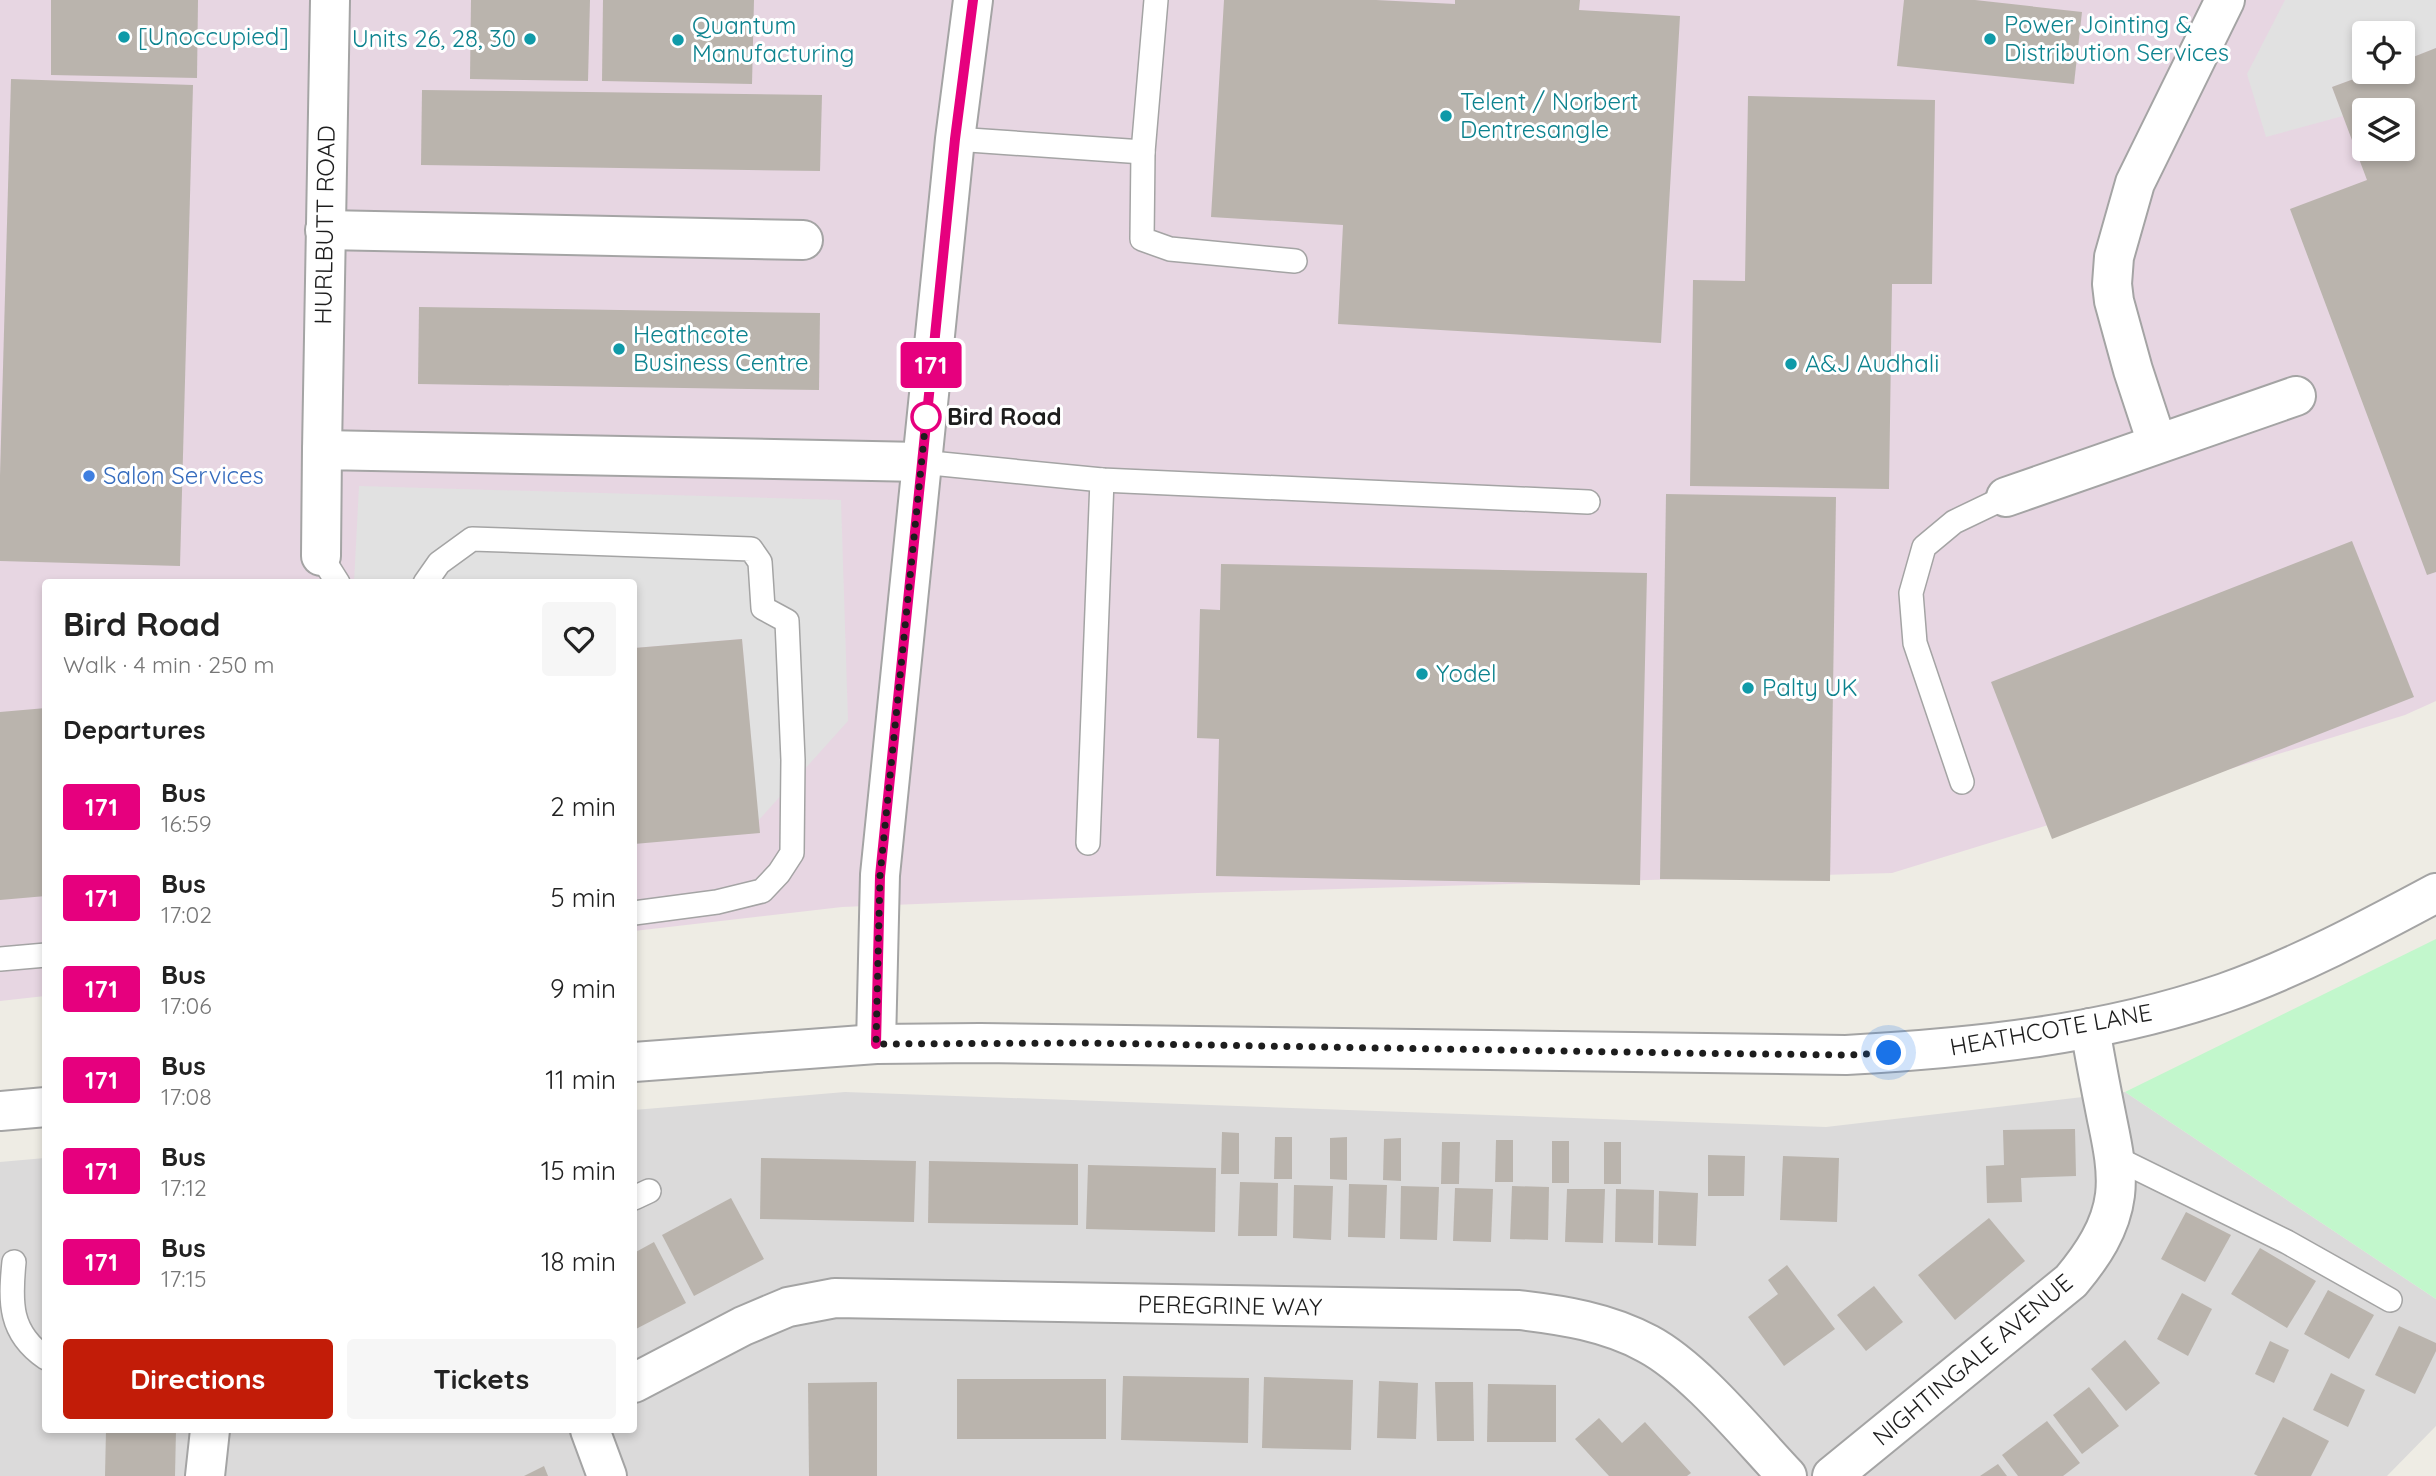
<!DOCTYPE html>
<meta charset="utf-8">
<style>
:root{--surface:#fff;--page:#f6f6f6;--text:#222;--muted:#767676;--accent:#c21c08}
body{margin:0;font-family:Quicksand,sans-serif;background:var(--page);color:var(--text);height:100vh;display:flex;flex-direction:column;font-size:26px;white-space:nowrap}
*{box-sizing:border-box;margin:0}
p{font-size:23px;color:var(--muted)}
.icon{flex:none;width:38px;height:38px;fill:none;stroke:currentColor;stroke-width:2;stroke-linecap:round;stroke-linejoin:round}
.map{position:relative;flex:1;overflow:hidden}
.sheet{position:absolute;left:42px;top:579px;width:595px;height:854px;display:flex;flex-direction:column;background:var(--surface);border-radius:7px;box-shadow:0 4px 10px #0003}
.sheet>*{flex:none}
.badge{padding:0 14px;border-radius:5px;font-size:24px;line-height:46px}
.controls{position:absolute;left:2352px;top:21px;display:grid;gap:14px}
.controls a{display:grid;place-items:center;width:63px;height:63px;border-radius:7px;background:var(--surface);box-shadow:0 4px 10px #0003;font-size:35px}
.you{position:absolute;width:35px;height:35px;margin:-18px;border:5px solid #fff;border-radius:50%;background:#1a73e8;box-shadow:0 0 0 10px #1a73e833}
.map>.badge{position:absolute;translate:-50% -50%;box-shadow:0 0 0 4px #fff}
h2{padding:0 21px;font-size:26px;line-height:63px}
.round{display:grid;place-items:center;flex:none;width:74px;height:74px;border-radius:7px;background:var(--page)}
.summary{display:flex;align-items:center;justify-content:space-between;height:119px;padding:0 21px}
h1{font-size:33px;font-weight:700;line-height:52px}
.button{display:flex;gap:14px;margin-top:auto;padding:14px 21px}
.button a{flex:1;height:80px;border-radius:7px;background:var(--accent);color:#fff;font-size:28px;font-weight:700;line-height:80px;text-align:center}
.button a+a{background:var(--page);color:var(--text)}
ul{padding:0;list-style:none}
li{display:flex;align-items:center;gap:21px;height:91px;padding:0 21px}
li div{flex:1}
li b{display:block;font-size:26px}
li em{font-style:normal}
li .badge{min-width:77px;font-weight:700;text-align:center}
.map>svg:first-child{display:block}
</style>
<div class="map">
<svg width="2436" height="1476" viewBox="0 0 2436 1476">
<rect width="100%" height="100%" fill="#eeece4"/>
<!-- residential -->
<path fill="#dbdada" d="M 845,1092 L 1826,1127 L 2125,1092 L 2436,1299 L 2436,1426 L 2387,1476 L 0,1476 L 0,1162 L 45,1158 L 46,1430 L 634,1430 L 634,1110 Z"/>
<!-- industrial -->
<path fill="#e7d6e2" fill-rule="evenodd" d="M 0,0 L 2436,0 L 2436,701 L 2405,715 L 1892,873 L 1198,893 L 842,907 L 634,931 L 634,583 L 46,583 L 45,996 L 0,1001 ZM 2364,33 L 2403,33 L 2403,72 L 2364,72 ZM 2364,110 L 2403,110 L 2403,149 L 2364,149 Z"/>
<!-- park -->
<path fill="#c2f7cc" d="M 2436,939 L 2436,1299 L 2125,1092 Z"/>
<!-- parking -->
<g fill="#e1e1e1">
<path d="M 2285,0 L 2436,0 L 2436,48 L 2403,61 L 2403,33 L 2364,33 L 2364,72 L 2373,72 L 2332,87 L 2343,116 L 2266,137 L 2247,74 Z"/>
<path d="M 359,486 L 841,500 L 848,721 L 758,821 L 742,639 L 634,648 L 634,583 L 354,583 Z"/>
</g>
<!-- building -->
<g fill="#bab4ad" fill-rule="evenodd">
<path d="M 51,0 L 198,0 L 197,78 L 51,75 Z"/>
<path d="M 471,0 L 590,0 L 588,81 L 470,79 Z"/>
<path d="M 603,0 L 754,0 L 752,84 L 602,81 Z"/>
<path d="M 1224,0 L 1376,0 L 1455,4 L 1455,0 L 1580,0 L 1579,10 L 1680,16 L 1661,343 L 1338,324 L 1343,225 L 1211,217 Z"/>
<path d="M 1904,0 L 1975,0 L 2082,12 L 2074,84 L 1897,66 Z"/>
<path d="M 2436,48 L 2436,572 L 2427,575 L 2290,209 L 2367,180 L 2332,87 L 2373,72 L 2403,72 L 2403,61 ZM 2364,110 L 2403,110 L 2403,149 L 2364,149 Z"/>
<path d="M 11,79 L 193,85 L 180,566 L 0,561 L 0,476 Z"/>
<path d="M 422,90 L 822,95 L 820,171 L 421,165 Z"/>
<path d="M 1748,96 L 1935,100 L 1932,284 L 1892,284 L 1889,489 L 1690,486 L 1693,280 L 1745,281 Z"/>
<path d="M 419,307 L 820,313 L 819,390 L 418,384 Z"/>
<path d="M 1666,494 L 1836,497 L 1830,881 L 1660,879 Z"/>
<path d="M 2352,541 L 2414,697 L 2052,839 L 1991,682 Z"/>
<path d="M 1221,564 L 1647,573 L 1640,885 L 1216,876 L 1219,739 L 1197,738 L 1200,609 L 1220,610 Z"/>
<path d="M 742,639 L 760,833 L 634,844 L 634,648 Z"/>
<path d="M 46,708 L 46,896 L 0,900 L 0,712 Z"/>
<path d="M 2075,1129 L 2076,1176 L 2021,1178 L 2022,1202 L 1987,1203 L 1986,1166 L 2004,1165 L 2003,1130 Z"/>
<path d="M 1222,1132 L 1239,1133 L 1239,1174 L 1221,1174 Z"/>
<path d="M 1275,1137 L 1292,1137 L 1292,1179 L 1274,1179 Z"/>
<path d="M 1347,1137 L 1347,1180 L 1330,1179 L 1330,1138 Z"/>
<path d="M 1401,1138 L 1401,1181 L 1383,1180 L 1384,1139 Z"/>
<path d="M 1496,1140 L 1513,1140 L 1513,1182 L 1495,1182 Z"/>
<rect x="1552" y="1141" width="17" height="42"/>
<path d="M 1442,1142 L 1460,1142 L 1459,1184 L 1441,1184 Z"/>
<rect x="1604" y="1142" width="17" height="42"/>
<path d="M 1708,1155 L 1745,1156 L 1744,1196 L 1708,1196 Z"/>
<path d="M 1783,1156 L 1839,1158 L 1837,1222 L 1780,1220 Z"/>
<path d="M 761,1158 L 916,1161 L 914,1222 L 760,1219 Z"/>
<path d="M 929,1161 L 1078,1164 L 1078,1225 L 928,1223 Z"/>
<path d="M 1088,1165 L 1216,1168 L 1215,1232 L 1086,1229 Z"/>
<path d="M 1240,1182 L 1278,1183 L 1277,1236 L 1238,1236 Z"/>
<path d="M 1349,1184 L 1387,1185 L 1385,1238 L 1348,1237 Z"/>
<path d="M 1294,1185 L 1333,1186 L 1331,1240 L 1293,1238 Z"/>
<path d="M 1401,1186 L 1439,1187 L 1437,1240 L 1400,1239 Z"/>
<path d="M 1512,1186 L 1549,1187 L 1548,1240 L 1510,1239 Z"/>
<path d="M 1455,1188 L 1493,1189 L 1491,1242 L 1453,1241 Z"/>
<path d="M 1567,1189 L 1605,1189 L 1603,1243 L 1565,1242 Z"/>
<path d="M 1616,1189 L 1654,1190 L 1653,1243 L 1615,1242 Z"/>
<path d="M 1659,1191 L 1698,1193 L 1696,1246 L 1658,1245 Z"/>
<path d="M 731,1198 L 764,1259 L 694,1296 L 662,1235 Z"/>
<path d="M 2186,1212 L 2231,1235 L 2205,1282 L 2161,1259 Z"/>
<path d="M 1989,1218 L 2025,1261 L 1955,1320 L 1918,1275 Z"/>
<path d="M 654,1242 L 686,1303 L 634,1330 L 634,1253 Z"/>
<path d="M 2260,1248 L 2316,1281 L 2287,1328 L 2231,1294 Z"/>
<path d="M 1787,1265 L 1835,1329 L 1784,1366 L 1748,1317 L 1778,1294 L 1768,1280 Z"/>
<path d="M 1874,1286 L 1903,1322 L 1866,1351 L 1837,1315 Z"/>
<path d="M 2328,1290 L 2374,1315 L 2349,1359 L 2304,1334 Z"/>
<path d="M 2182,1293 L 2212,1309 L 2188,1356 L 2157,1339 Z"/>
<path d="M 2399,1326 L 2436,1343 L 2436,1351 L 2415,1394 L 2375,1375 Z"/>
<path d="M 2125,1340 L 2160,1383 L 2126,1411 L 2091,1369 Z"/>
<path d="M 2270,1341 L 2289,1350 L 2274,1383 L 2255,1374 Z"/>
<path d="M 2331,1373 L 2365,1390 L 2348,1427 L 2313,1410 Z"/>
<path d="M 1123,1376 L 1249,1378 L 1248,1443 L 1121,1440 Z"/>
<path d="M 1264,1377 L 1353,1380 L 1351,1450 L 1262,1448 Z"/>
<rect x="957" y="1379" width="149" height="60"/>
<path d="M 1379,1381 L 1418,1383 L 1416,1439 L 1377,1438 Z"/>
<path d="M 877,1382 L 877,1476 L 809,1476 L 808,1383 Z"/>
<path d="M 1435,1382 L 1473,1382 L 1474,1441 L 1437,1441 Z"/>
<path d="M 1488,1384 L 1556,1385 L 1556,1442 L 1487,1442 Z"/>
<path d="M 2089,1387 L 2119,1426 L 2082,1454 L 2053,1415 Z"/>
<path d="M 2283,1417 L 2329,1441 L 2311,1476 L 2258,1476 L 2254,1474 Z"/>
<path d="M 1599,1418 L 1622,1443 L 1645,1422 L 1691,1473 L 1687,1476 L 1609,1476 L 1575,1439 Z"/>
<path d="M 2047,1421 L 2080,1463 L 2063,1476 L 2018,1476 L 2002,1455 Z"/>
<path d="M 106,1430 L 176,1430 L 175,1476 L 105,1476 Z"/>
<path d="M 1998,1464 L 2007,1476 L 1980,1476 Z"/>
<path d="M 544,1466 L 548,1476 L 524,1476 Z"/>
</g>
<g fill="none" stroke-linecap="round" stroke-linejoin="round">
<!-- service casing -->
<g stroke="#a4a4a4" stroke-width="26">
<g id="service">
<path d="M 1156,0 L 1143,152 L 1142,239 L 1170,249 L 1295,261"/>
<path d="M 955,139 L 1143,152"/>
<path d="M 921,462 L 1102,480 L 1588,502"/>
<path d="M 321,556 L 338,583"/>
<path d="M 425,583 L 439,563 L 472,539 L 751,549 L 760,562 L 763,608 L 787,621 L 793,760 L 792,853 L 779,873 L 762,891 L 717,902 L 634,913"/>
<path d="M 1962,782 L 1915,643 L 1911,593 L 1924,547 L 1954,522 L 2006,497"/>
<path d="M 1088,843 L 1102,480"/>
<path d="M 0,959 L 46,955"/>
<path d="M 2114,1157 L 2287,1242 L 2390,1300"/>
<path d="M 634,1198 L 649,1191"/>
<path d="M 14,1262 C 10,1302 9,1333 46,1358"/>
</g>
</g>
<!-- minor casing -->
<g stroke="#a4a4a4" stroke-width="42">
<g id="minor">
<path d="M 325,230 L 803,240"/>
<path d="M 2157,443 L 2133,370 L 2114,301 L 2112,284 L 2114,257 L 2135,183 L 2225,0"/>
<path d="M 322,450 L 330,0"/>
<path d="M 2006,497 L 2296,396"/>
<path d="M 321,556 L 322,450 L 921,462"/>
<path d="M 876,1044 L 880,875 L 955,139 L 973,0"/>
<path d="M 634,1383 L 743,1326 L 788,1307 L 835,1298 L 1519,1310 C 1562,1315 1608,1322 1648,1344 C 1695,1369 1749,1436 1787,1476"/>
<path d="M 590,1430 L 607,1476"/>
<path d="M 205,1476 L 210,1430"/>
<path d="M 1832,1476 L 2071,1281 C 2092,1256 2111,1228 2115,1195 C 2118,1170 2112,1143 2107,1119 C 2101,1089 2095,1058 2090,1028"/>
</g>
</g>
<!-- tertiary casing -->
<g stroke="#a4a4a4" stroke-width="42">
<g id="tertiary">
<path d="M 634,1062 L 876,1044 L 980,1043 L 1846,1055 C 1973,1048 2102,1035 2224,993 C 2298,967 2367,930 2436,893"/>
<path d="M 0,1111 L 46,1107"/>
</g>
</g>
<!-- service -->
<use href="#service" stroke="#fff" stroke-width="23"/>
<!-- minor -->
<use href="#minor" stroke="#fff" stroke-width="38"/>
<!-- tertiary -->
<use href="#tertiary" stroke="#fff" stroke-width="38"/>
</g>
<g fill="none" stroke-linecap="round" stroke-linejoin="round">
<!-- line casing -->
<g stroke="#fff" stroke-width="16">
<path id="line" d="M 876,1044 L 880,876 L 955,139 L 973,0"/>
</g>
<!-- line -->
<use href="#line" stroke="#e6007e" stroke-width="10"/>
<!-- walk -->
<path stroke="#1d1d1d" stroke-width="7" stroke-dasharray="0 12.6" d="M 926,417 L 927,408 L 880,876 L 876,1044 L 1086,1043 L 1679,1053 L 1846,1055 L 1889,1053"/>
</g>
<!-- markers -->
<g fill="#0f9aa8" stroke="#fff" stroke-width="2.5">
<circle cx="124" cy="37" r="7"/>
<circle cx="530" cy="39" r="7"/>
<circle cx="1990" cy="39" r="7"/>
<circle cx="678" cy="40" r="7"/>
<circle cx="1446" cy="116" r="7"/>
<circle cx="619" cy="349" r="7"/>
<circle cx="1791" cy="364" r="7"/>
<circle cx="1422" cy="674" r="7"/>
<circle cx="1748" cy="688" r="7"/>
</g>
<circle fill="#fff" stroke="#e6007e" stroke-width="3.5" cx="926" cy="417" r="14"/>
<circle fill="#3f7fe0" stroke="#fff" stroke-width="2.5" cx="89" cy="476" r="7"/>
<g text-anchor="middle" stroke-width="6" stroke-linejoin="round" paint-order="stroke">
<!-- culture labels -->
<g font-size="24" fill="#0d838f" stroke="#fff" text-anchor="start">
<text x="2004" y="33">Power Jointing &amp;<tspan x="2004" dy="28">Distribution Services</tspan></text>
<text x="692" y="34">Quantum<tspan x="692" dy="28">Manufacturing</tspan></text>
<text x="138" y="45">[Unoccupied]</text>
<text x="516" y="47" text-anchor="end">Units 26, 28, 30</text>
<text x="1460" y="110">Telent / Norbert<tspan x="1460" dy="28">Dentresangle</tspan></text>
<text x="633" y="343">Heathcote<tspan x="633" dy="28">Business Centre</tspan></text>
<text x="1805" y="372">A&amp;J Audhali</text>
<text x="1436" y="682">Yodel</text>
<text x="1762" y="696">Palty UK</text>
</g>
<!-- street labels -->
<g font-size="24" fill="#1d1d1d" stroke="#fff">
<text transform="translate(325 225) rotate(-89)" y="8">HURLBUTT ROAD</text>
<text transform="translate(2051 1030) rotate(-10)" y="8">HEATHCOTE LANE</text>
<text transform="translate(1230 1306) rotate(1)" y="8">PEREGRINE WAY</text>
<text transform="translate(1973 1360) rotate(-40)" y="8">NIGHTINGALE AVENUE</text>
</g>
<!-- stop labels -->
<g font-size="24" font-weight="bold" fill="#1d1d1d" stroke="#fff" text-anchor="start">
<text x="947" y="425">Bird Road</text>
</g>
<!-- shop labels -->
<g font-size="24" fill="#366cbe" stroke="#fff" text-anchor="start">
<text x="103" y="484">Salon Services</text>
</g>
</g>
</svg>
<div class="controls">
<a><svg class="icon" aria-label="locate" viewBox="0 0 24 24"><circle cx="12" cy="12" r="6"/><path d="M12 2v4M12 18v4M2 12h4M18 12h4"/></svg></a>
<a><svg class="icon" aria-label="layers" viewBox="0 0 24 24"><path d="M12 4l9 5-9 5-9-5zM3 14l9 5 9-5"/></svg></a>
</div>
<div class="you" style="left:1889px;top:1053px"></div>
<b class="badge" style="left:931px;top:365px;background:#e6007e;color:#fff">171</b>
<section class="sheet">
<div class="summary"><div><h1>Bird Road</h1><p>Walk · 4 min · 250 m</p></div><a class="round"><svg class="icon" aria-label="heart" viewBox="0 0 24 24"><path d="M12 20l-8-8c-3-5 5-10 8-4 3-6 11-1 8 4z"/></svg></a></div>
<h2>Departures</h2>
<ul>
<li><span class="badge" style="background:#e6007e;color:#fff">171</span><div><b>Bus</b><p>16:59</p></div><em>2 min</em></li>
<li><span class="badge" style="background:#e6007e;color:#fff">171</span><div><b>Bus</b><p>17:02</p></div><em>5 min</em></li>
<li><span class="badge" style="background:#e6007e;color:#fff">171</span><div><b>Bus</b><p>17:06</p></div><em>9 min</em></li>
<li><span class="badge" style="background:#e6007e;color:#fff">171</span><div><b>Bus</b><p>17:08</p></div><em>11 min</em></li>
<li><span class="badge" style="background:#e6007e;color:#fff">171</span><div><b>Bus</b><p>17:12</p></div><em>15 min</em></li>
<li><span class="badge" style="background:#e6007e;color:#fff">171</span><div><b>Bus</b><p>17:15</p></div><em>18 min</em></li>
</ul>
<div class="button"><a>Directions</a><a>Tickets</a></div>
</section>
</div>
